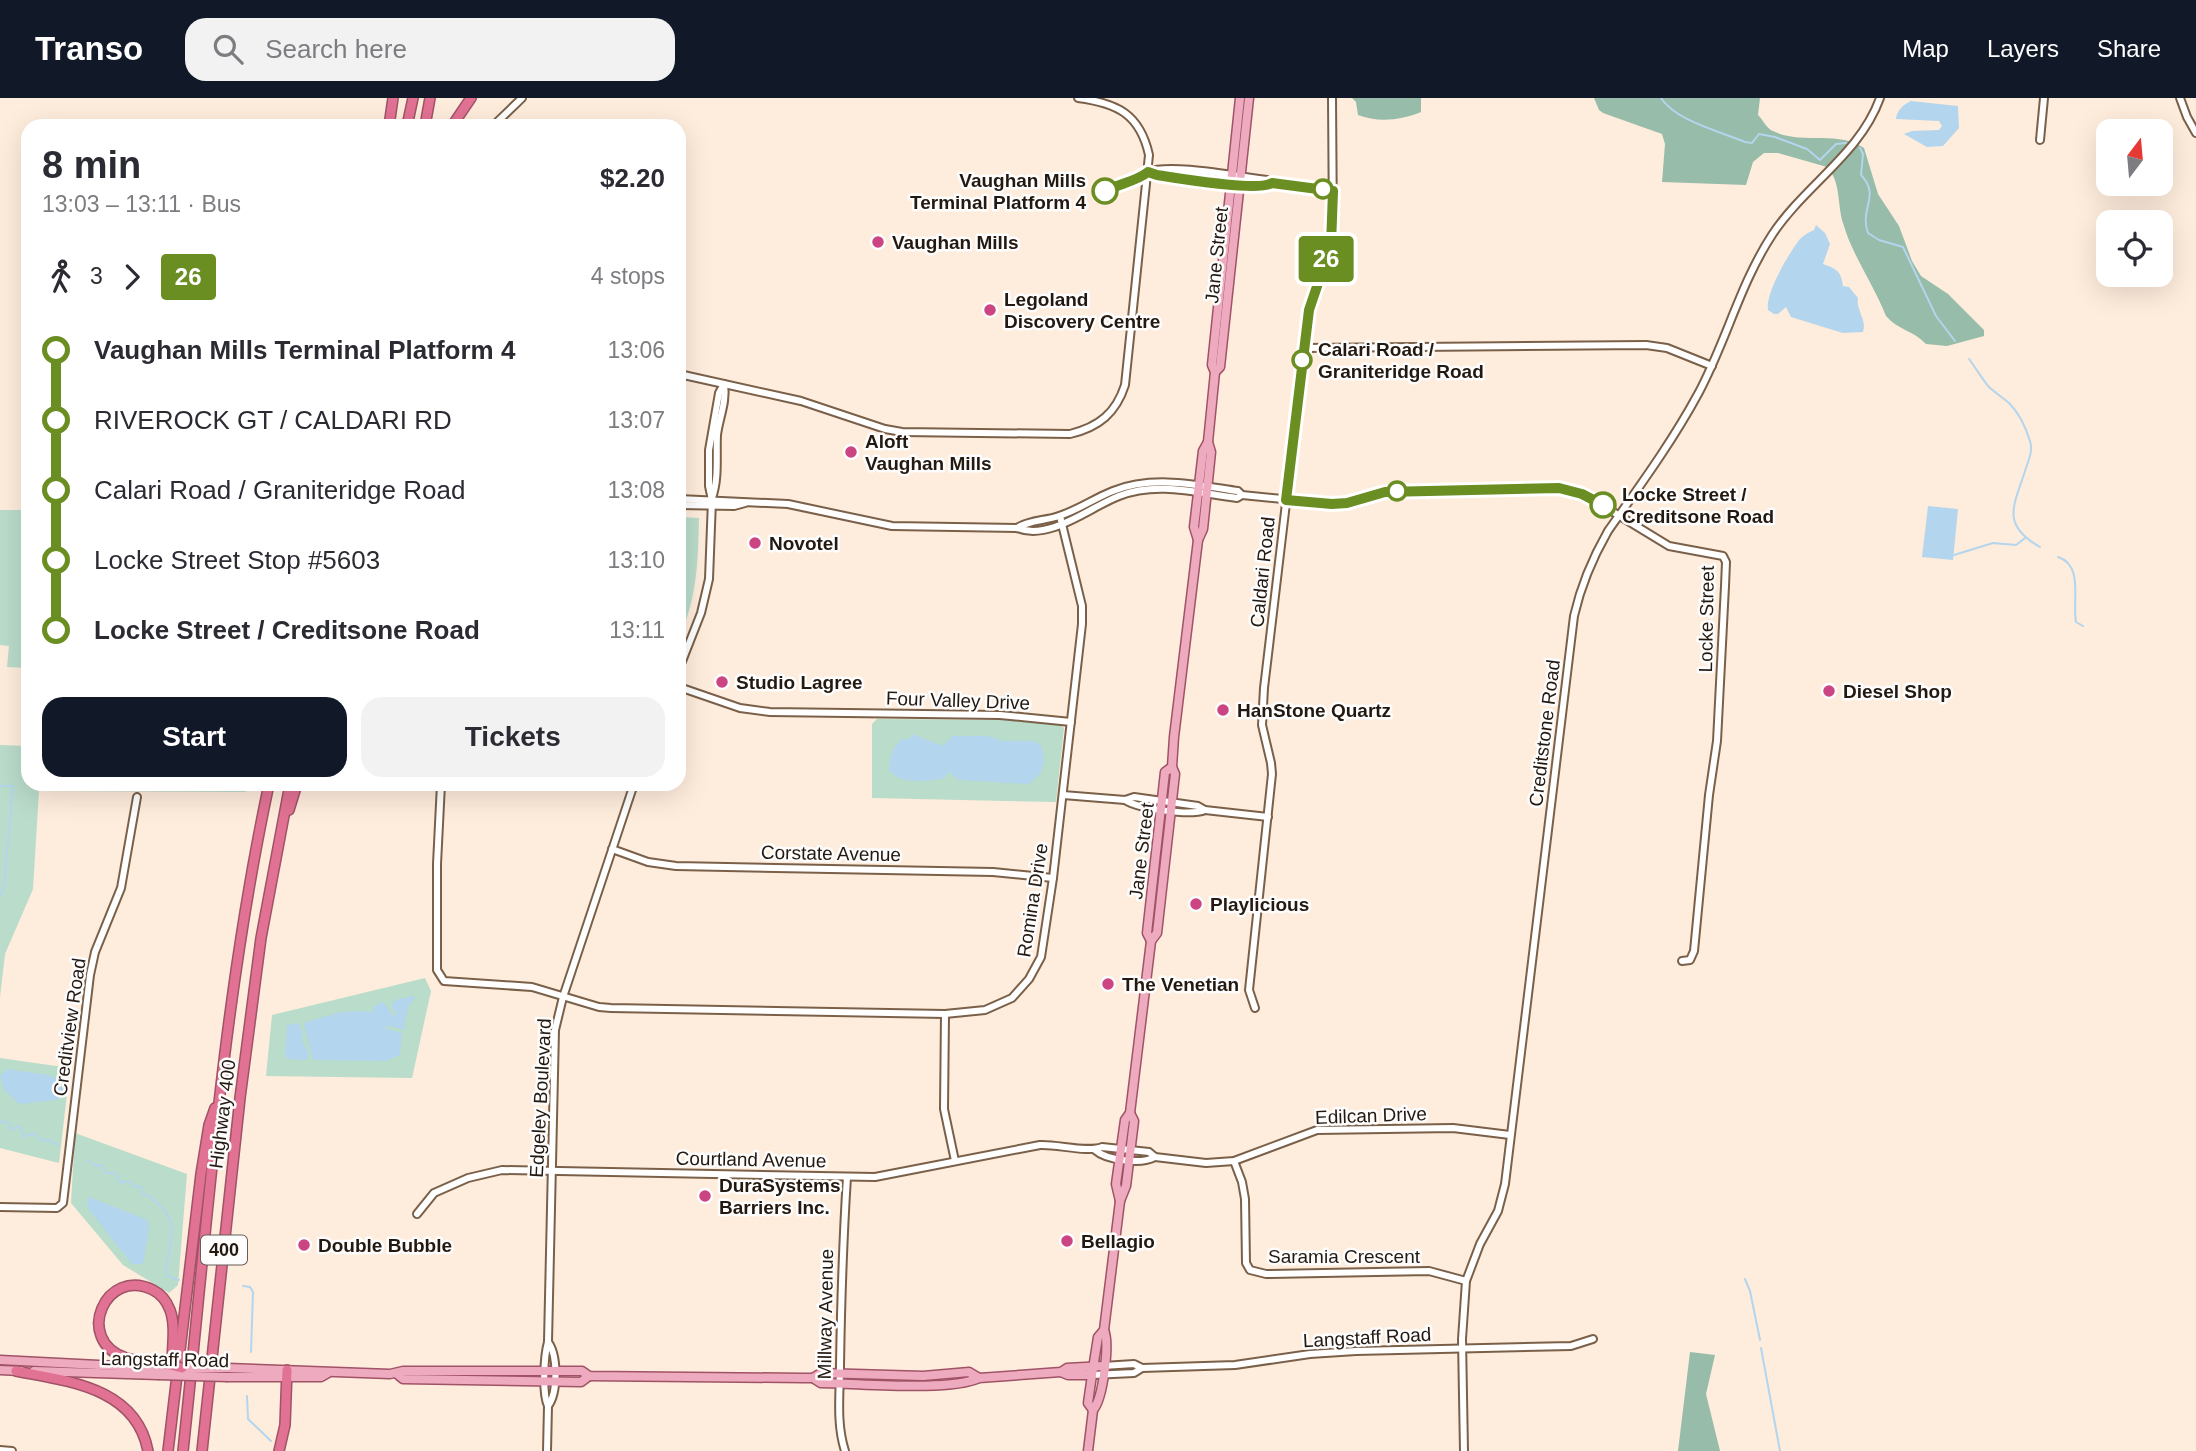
<!DOCTYPE html>
<meta charset="utf-8">
<style>
:root{--surface:#fff;--page:#f2f2f3;--text:#2b2b33;--muted:#7c7c81;--accent:#111827}
body{margin:0;font-family:Helvetica,sans-serif;background:var(--page);color:var(--text);height:100vh;display:flex;flex-direction:column;font-size:26px;white-space:nowrap}
*{box-sizing:border-box;margin:0}
p{font-size:23px;color:var(--muted)}
.icon{flex:none;width:38px;height:38px;fill:none;stroke:currentColor;stroke-width:2;stroke-linecap:round;stroke-linejoin:round}
.map{position:relative;flex:1;overflow:hidden}
.side{position:absolute;left:21px;top:21px;width:665px;height:672px;display:flex;flex-direction:column;background:var(--surface);border-radius:21px;box-shadow:0 7px 28px #0002}
.side>*{flex:none}
.badge{padding:0 14px;border-radius:5px;font-size:24px;line-height:46px}
.needle{width:46px;rotate:16deg}
.buttons{position:absolute;left:2096px;top:21px;display:grid;gap:14px}
.buttons a{display:grid;place-items:center;width:77px;height:77px;border-radius:14px;background:var(--surface);box-shadow:0 7px 28px #0002;font-size:35px}
.map>.badge{position:absolute;translate:-50% -50%;box-shadow:0 0 0 4px #fff}
.legs{display:flex;align-items:center;gap:10px;height:77px;padding:0 21px;font-size:23px}
.legs p{margin-inline-start:auto}
.summary{display:flex;align-items:center;justify-content:space-between;height:119px;padding:0 21px}
h1{font-size:38px;font-weight:700;line-height:52px}
.cta{display:flex;gap:14px;margin-top:auto;padding:14px 21px}
.cta a{flex:1;height:80px;border-radius:21px;background:var(--accent);color:#fff;font-size:28px;font-weight:700;line-height:80px;text-align:center}
.cta a+a{background:var(--page);color:var(--text)}
ul{padding:0 21px;list-style:none}
li{display:flex;align-items:center;gap:24px;height:70px;font-size:26px}
li i{display:grid;place-items:center;width:10px;height:100%;margin:0 9px;background:currentColor}
li i::after{content:'';width:18px;height:18px;margin:-9px;border:5px solid;border-radius:50%;background:var(--surface)}
li p{margin-inline-start:auto}
li:first-child i{background:linear-gradient(#0000 50%,currentColor 0)}
li:last-child i{background:linear-gradient(currentColor 50%,#0000 0)}
header{display:flex;align-items:center;gap:42px;box-sizing:border-box;height:98px;padding:0 35px;background:var(--accent);color:#fff}
header strong{font-size:33px}
nav{display:flex;gap:38px;margin-inline-start:auto;font-size:24px}
.search{width:490px;height:63px;background:var(--page);display:flex;align-items:center;gap:18px;box-sizing:border-box;padding:0 24px;border-radius:21px;color:var(--muted);font-size:26px}
.map>svg:first-child{display:block}
</style>
<header>
<strong>Transo</strong>
<div class="search"><svg class="icon" aria-label="search" viewBox="0 0 24 24"><circle cx="10" cy="10" r="6"/><path d="M15 15l6 6"/></svg>Search here</div>
<nav><a>Map</a><a>Layers</a><a>Share</a></nav>
</header>
<div class="map">
<svg width="2196" height="1353" viewBox="0 0 2196 1353">
<rect width="100%" height="100%" fill="#feecdc"/>
<!-- green -->
<g fill="#badcca">
<path d="M 0,412 L 28,412 L 28,570 L 7,569 L 9,548 L 0,547 Z"/>
<path d="M 679,419 L 699,420 C 698,466 697,498 679,541 Z"/>
<path d="M 877,621 L 1014,622 L 1059,626 L 1064,630 L 1056,704 L 872,700 L 872,626 Z"/>
<path d="M 0,647 L 28,648 L 28,686 L 247,686 L 246,694 L 39,693 L 33,791 L 5,856 L 0,899 Z"/>
<path d="M 425,880 L 431,893 L 412,980 L 266,978 L 272,917 Z"/>
<path d="M 0,960 L 70,970 L 59,1065 L 0,1050 Z"/>
<path d="M 75,1035 L 187,1076 L 178,1187 L 169,1195 L 123,1167 L 71,1105 Z"/>
</g>
<!-- forest -->
<g fill="#97bca9">
<path d="M 1352,0 L 1421,0 L 1421,14 C 1402,22 1378,25 1358,17 L 1356,4 Z"/>
<path d="M 1594,0 L 1760,0 L 1758,17 C 1763,22 1767,31 1773,33 C 1800,47 1839,32 1864,50 L 1878,96 L 1899,128 L 1912,163 L 1921,178 L 1948,196 L 1984,232 L 1984,238 L 1947,248 L 1926,246 C 1914,233 1898,232 1886,218 C 1874,187 1852,157 1843,125 C 1837,106 1841,83 1827,69 L 1778,55 L 1764,55 L 1753,64 L 1746,87 L 1662,84 L 1665,46 L 1662,36 L 1603,15 L 1599,12 Z"/>
<path d="M 1690,1254 L 1715,1257 L 1706,1296 L 1720,1353 L 1678,1353 Z"/>
</g>
<!-- water -->
<g fill="#b3d5ed">
<path d="M 1911,3 L 1958,8 L 1959,30 L 1943,48 L 1927,49 L 1904,36 L 1912,33 L 1939,32 L 1942,28 L 1939,23 L 1896,21 C 1897,12 1903,7 1911,3 Z"/>
<path d="M 1816,127 L 1825,135 L 1830,146 L 1823,166 C 1837,171 1841,173 1843,188 L 1849,189 L 1858,200 C 1856,213 1867,221 1863,234 L 1843,235 L 1791,219 L 1786,209 L 1778,216 L 1774,216 L 1768,212 C 1765,195 1789,155 1800,141 C 1804,137 1809,134 1814,132 Z"/>
<path d="M 1928,408 L 1958,411 L 1953,462 L 1922,459 Z"/>
<path d="M 912,636 L 943,648 L 952,638 L 988,638 L 1003,643 L 1035,643 L 1042,649 L 1044,664 L 1041,675 L 1029,686 L 958,682 L 950,674 L 942,681 C 925,682 901,688 889,672 C 890,659 892,650 902,641 L 910,641 Z"/>
<path d="M 411,897 L 415,900 L 408,908 L 404,932 L 389,928 L 384,930 L 402,935 L 400,957 L 386,963 L 315,962 L 312,959 L 304,926 L 306,924 L 341,914 L 370,913 L 371,916 L 374,908 L 383,904 L 394,918 L 397,915 L 392,911 L 392,906 L 395,902 L 409,899 Z"/>
<path d="M 298,925 L 303,934 L 302,942 L 309,956 L 307,962 L 288,961 L 285,958 L 287,927 Z"/>
<path d="M 7,971 L 47,977 L 56,980 L 63,992 L 59,996 L 57,1002 L 19,1006 L 4,991 L 0,978 Z"/>
<path d="M 89,1099 L 148,1122 L 149,1129 L 143,1166 L 132,1166 L 90,1113 L 87,1106 Z"/>
</g>
<g fill="none" stroke-linecap="round" stroke-linejoin="round">
<!-- stream -->
<g stroke="#b3d5ed" stroke-width="2">
<path d="M 1661,0 C 1676,23 1719,33 1745,44 L 1752,45 L 1759,36 L 1775,39 L 1807,51 L 1820,62 L 1836,46 L 1846,45"/>
<path d="M 1860,50 L 1863,56 L 1861,77 C 1881,98 1859,110 1868,135 L 1879,142 L 1903,149 L 1936,218 L 1955,243"/>
<path d="M 1969,261 C 1975,269 1981,279 1988,288 C 1994,294 2002,299 2009,305 C 2019,315 2026,330 2030,343 C 2033,353 2029,361 2026,370 C 2015,406 1999,426 2040,449"/>
<path d="M 1954,457 L 1993,445 L 2016,447 L 2025,440"/>
<path d="M 2058,459 C 2084,467 2072,504 2076,524 L 2083,528"/>
<path d="M 0,688 L 13,688 L 4,789 L 0,799"/>
<path d="M 0,1024 L 7,1024 L 12,1032 L 19,1028 L 24,1039 L 33,1035 L 43,1043 L 49,1042 L 58,1047"/>
<path d="M 87,1062 L 96,1068 L 101,1067 L 107,1075 L 115,1075 L 120,1084 L 130,1084 L 134,1089 L 141,1088 L 142,1096 C 150,1097 150,1099 156,1104 C 182,1125 169,1142 166,1171 L 168,1178 L 179,1182"/>
<path d="M 1745,1181 L 1750,1193 L 1760,1242"/>
<path d="M 243,1188 L 250,1189 L 253,1194 L 251,1254"/>
<path d="M 1761,1250 L 1780,1353"/>
<path d="M 247,1298 L 248,1321 L 271,1343"/>
</g>
<!-- minor casing -->
<g stroke="#7b6049" stroke-width="10">
<g id="minor">
<path d="M 2180,0 L 2187,19 L 2196,35"/>
<path d="M 493,28 L 522,0"/>
<path d="M 2040,42 L 2044,0"/>
<path d="M 1148,74 C 1172,65 1239,79 1267,82 L 1272,85 L 1333,93"/>
<path d="M 1148,74 L 1158,77 C 1178,80 1258,94 1272,85"/>
<path d="M 1304,250 L 1646,247 L 1667,250 L 1712,268"/>
<path d="M 679,276 L 801,303 L 885,331 L 902,334 L 1070,336 C 1099,329 1116,315 1125,287 L 1149,57 C 1140,16 1117,5 1078,0"/>
<path d="M 712,400 C 719,380 716,358 717,337 C 719,320 727,304 724,286"/>
<path d="M 679,401 L 788,406 L 892,428 L 1017,430 C 1050,443 1090,409 1119,398 C 1157,383 1197,395 1237,400 L 1242,397"/>
<path d="M 679,407 L 734,408 L 745,405"/>
<path d="M 1017,430 C 1029,422 1045,423 1059,418 C 1078,412 1095,400 1113,393 C 1153,377 1197,387 1238,393 L 1242,397 L 1332,406 L 1347,405 L 1385,394 L 1559,390 L 1582,395 L 1669,448 L 1723,458 L 1726,464 L 1725,488 L 1717,643 L 1709,697 L 1694,853 L 1690,862 L 1682,863"/>
<path d="M 679,571 L 701,515 L 709,481 L 712,402 L 709,388 L 709,352 L 719,295 L 724,286"/>
<path d="M 679,589 L 740,610 L 770,614 L 1000,617 L 1071,624"/>
<path d="M 441,686 L 437,766 L 437,872 L 444,883 L 532,889 L 599,909 L 611,910 L 945,916 L 985,912 L 1012,900 L 1029,881 L 1041,859 L 1053,780 L 1082,526 L 1082,508 L 1060,418"/>
<path d="M 1063,697 L 1125,702 L 1134,699 L 1198,708 L 1205,712 L 1268,719"/>
<path d="M 1125,702 C 1139,711 1190,718 1205,712"/>
<path d="M 612,751 L 648,764 L 676,768 L 993,774 L 1053,780"/>
<path d="M 1255,910 L 1249,892 L 1272,676 L 1271,665 L 1262,627 L 1264,590 L 1309,212 L 1331,147 L 1333,134 L 1332,0"/>
<path d="M 945,916 L 944,1011 L 955,1063"/>
<path d="M 1095,1052 C 1106,1062 1141,1067 1155,1059"/>
<path d="M 1234,1063 L 1242,1084 L 1245,1101 L 1246,1165 L 1250,1172 L 1266,1176 L 1429,1173 L 1466,1183"/>
<path d="M 0,1109 L 57,1110 L 63,1105 L 90,877 L 95,854 L 121,790 L 137,699"/>
<path d="M 417,1116 L 434,1095 L 468,1080 L 502,1072 L 875,1079 L 1040,1047 C 1057,1046 1088,1055 1102,1049 L 1149,1054 L 1155,1059 L 1206,1065 L 1234,1063 L 1317,1032 L 1453,1030 L 1510,1037"/>
<path d="M 1103,1268 L 1134,1266 L 1142,1270"/>
<path d="M 1092,1277 L 1134,1275 L 1142,1270 L 1235,1267 L 1310,1256 L 1356,1253 L 1571,1248 L 1593,1241"/>
<path d="M 548,1308 C 558,1295 558,1257 548,1244"/>
<path d="M 0,1352 L 12,1353"/>
<path d="M 547,1353 L 548,1308 C 542,1295 544,1258 548,1244 L 555,932 L 563,899 L 634,686"/>
<path d="M 845,1353 C 836,1325 840,1296 840,1267 C 841,1204 843,1142 847,1079"/>
<path d="M 1464,1353 L 1462,1241 L 1466,1183 L 1480,1146 L 1498,1113 L 1505,1086 L 1574,518 C 1581,487 1592,461 1608,433 C 1639,389 1672,344 1698,296 C 1726,244 1740,186 1772,137 C 1804,88 1860,56 1880,0"/>
</g>
</g>
<!-- major casing -->
<g stroke="#a05366" stroke-width="11">
<g id="major">
<path d="M 1215,274 L 1220,269 L 1249,0"/>
<path d="M 1198,442 L 1194,429 L 1203,353 L 1208,344 L 1215,274 L 1212,267 L 1240,0"/>
<path d="M 1151,843 L 1147,835 L 1165,674 L 1172,669"/>
<path d="M 1120,1103 L 1116,1086 L 1125,1022 L 1130,1015 L 1151,843 L 1157,835 L 1175,676 L 1172,669 L 1174,639 L 1198,442 L 1203,431 L 1211,354 L 1208,344"/>
<path d="M 0,1262 L 158,1270"/>
<path d="M 227,1270 L 390,1276 L 403,1273 L 582,1273 L 589,1278 L 804,1280 L 813,1280 L 821,1275 L 923,1278 L 969,1274 L 979,1280"/>
<path d="M 0,1272 L 21,1273"/>
<path d="M 34,1273 L 158,1277"/>
<path d="M 1061,1274 L 1068,1277 L 1092,1277"/>
<path d="M 397,1276 L 403,1281 L 581,1284 L 589,1278"/>
<path d="M 228,1279 L 321,1279 L 328,1275"/>
<path d="M 813,1280 L 821,1285 C 859,1285 948,1294 979,1280 L 1061,1274 L 1067,1270 L 1103,1268"/>
<path d="M 1093,1312 C 1103,1301 1110,1246 1104,1232"/>
<path d="M 1088,1353 L 1093,1312 L 1088,1305 L 1092,1277 L 1098,1239 L 1104,1232 L 1120,1103 L 1126,1088 L 1134,1023 L 1130,1015"/>
</g>
</g>
<!-- highway casing -->
<g stroke="#a05366" stroke-width="12">
<g id="highway">
<path d="M 389,28 L 393,0"/>
<path d="M 407,28 L 413,0"/>
<path d="M 425,28 L 430,0"/>
<path d="M 452,28 L 471,0"/>
<path d="M 289,712 L 297,686"/>
<path d="M 158,1264 C 148,1263 136,1263 126,1260 C 73,1242 106,1168 153,1192 C 161,1196 167,1204 170,1212 C 176,1228 172,1249 172,1266"/>
<path d="M 16,1273 C 67,1283 136,1289 148,1353"/>
<path d="M 168,1353 L 201,1076 L 209,1027 L 215,1010"/>
<path d="M 183,1353 C 207,1130 222,906 269,686"/>
<path d="M 202,1353 L 240,1000 L 261,840 L 290,686"/>
<path d="M 279,1353 L 285,1327 L 287,1272"/>
</g>
</g>
<!-- minor -->
<use href="#minor" stroke="#fff" stroke-width="6"/>
<!-- major -->
<use href="#major" stroke="#eeaabf" stroke-width="8"/>
<!-- highway -->
<use href="#highway" stroke="#e27294" stroke-width="9"/>
<!-- major-bridge casing -->
<g stroke="#a05366" stroke-width="11" stroke-linecap="butt">
<g id="major-bridge">
<path d="M 158,1270 L 227,1270"/>
<path d="M 158,1277 L 228,1279"/>
</g>
</g>
<!-- highway-bridge casing -->
<g stroke="#a05366" stroke-width="12" stroke-linecap="butt">
<path id="highway-bridge" d="M 158,1264 L 182,1270"/>
</g>
<!-- major-bridge -->
<use href="#major-bridge" stroke="#eeaabf" stroke-width="8"/>
<!-- highway-bridge -->
<use href="#highway-bridge" stroke="#e27294" stroke-width="9"/>
</g>
<g fill="none" stroke-linecap="round" stroke-linejoin="round">
<!-- line-1 casing -->
<g stroke="#fff" stroke-width="16">
<path id="line-1" d="M 1105,93 C 1119,86 1137,83 1148,74 L 1157,77 C 1177,80 1258,94 1272,85 L 1333,93 L 1331,147 L 1309,212 L 1286,402 L 1332,406 L 1347,405 L 1385,394 L 1559,390 L 1582,396 L 1603,407"/>
</g>
<!-- line-1 -->
<use href="#line-1" stroke="#6b8e23" stroke-width="10"/>
</g>
<!-- markers -->
<g fill="#fff" stroke="#6b8e23" stroke-width="3.5">
<circle cx="1323" cy="91" r="9"/>
<circle cx="1105" cy="93" r="12"/>
<circle cx="1302" cy="262" r="9"/>
<circle cx="1397" cy="393" r="9"/>
<circle cx="1603" cy="407" r="12"/>
</g>
<g fill="#cc4583" stroke="#fdfdfd" stroke-width="2.5">
<circle cx="878" cy="144" r="7"/>
<circle cx="990" cy="212" r="7"/>
<circle cx="851" cy="354" r="7"/>
<circle cx="755" cy="445" r="7"/>
<circle cx="722" cy="584" r="7"/>
<circle cx="1829" cy="593" r="7"/>
<circle cx="1223" cy="612" r="7"/>
<circle cx="1196" cy="806" r="7"/>
<circle cx="1108" cy="886" r="7"/>
<circle cx="705" cy="1098" r="7"/>
<circle cx="1067" cy="1143" r="7"/>
<circle cx="304" cy="1147" r="7"/>
</g>
<g text-anchor="middle" stroke-width="5" stroke-linejoin="round" paint-order="stroke">
<!-- shield labels -->
<rect fill="#fdfdfd" stroke="#655d57" stroke-width="2" x="201" y="1137.5" width="46" height="29" rx="5"/>
<g font-size="18" font-weight="bold" fill="#241910">
<text x="224" y="1158">400</text>
</g>
<!-- stop labels -->
<g font-size="19" font-weight="bold" fill="#241910" stroke="#fdfdfd" text-anchor="start">
<text x="1086" y="89" text-anchor="end">Vaughan Mills<tspan x="1086" dy="22">Terminal Platform 4</tspan></text>
<text x="1318" y="258">Calari Road /<tspan x="1318" dy="22">Graniteridge Road</tspan></text>
<text x="1622" y="403">Locke Street /<tspan x="1622" dy="22">Creditsone Road</tspan></text>
</g>
<!-- poi labels -->
<g font-size="19" font-weight="bold" fill="#241910" stroke="#fdfdfd" text-anchor="start">
<text x="892" y="151">Vaughan Mills</text>
<text x="1004" y="208">Legoland<tspan x="1004" dy="22">Discovery Centre</tspan></text>
<text x="865" y="350">Aloft<tspan x="865" dy="22">Vaughan Mills</tspan></text>
<text x="769" y="452">Novotel</text>
<text x="736" y="591">Studio Lagree</text>
<text x="1843" y="600">Diesel Shop</text>
<text x="1237" y="619">HanStone Quartz</text>
<text x="1210" y="813">Playlicious</text>
<text x="1122" y="893">The Venetian</text>
<text x="719" y="1094">DuraSystems<tspan x="719" dy="22">Barriers Inc.</tspan></text>
<text x="1081" y="1150">Bellagio</text>
<text x="318" y="1154">Double Bubble</text>
</g>
<!-- street labels -->
<g font-size="19" fill="#241910" stroke="#fdfdfd">
<text transform="translate(1216 157) rotate(-84)" y="7">Jane Street</text>
<text transform="translate(1262 474) rotate(-84)" y="7">Caldari Road</text>
<text transform="translate(1706 521) rotate(-89)" y="7">Locke Street</text>
<text transform="translate(958 602) rotate(2)" y="7">Four Valley Drive</text>
<text transform="translate(1544 635) rotate(-83)" y="7">Creditstone Road</text>
<text transform="translate(1141 753) rotate(-83)" y="7">Jane Street</text>
<text transform="translate(831 755) rotate(1)" y="7">Corstate Avenue</text>
<text transform="translate(1032 802) rotate(-81)" y="7">Romina Drive</text>
<text transform="translate(69 929) rotate(-82)" y="7">Creditview Road</text>
<text transform="translate(540 1000) rotate(-87)" y="7">Edgeley Boulevard</text>
<text transform="translate(222 1016) rotate(-83)" y="7">Highway 400</text>
<text transform="translate(1371 1017) rotate(-2)" y="7">Edilcan Drive</text>
<text transform="translate(751 1061) rotate(1)" y="7">Courtland Avenue</text>
<text x="1344" y="1165">Saramia Crescent</text>
<text transform="translate(825 1216) rotate(-89)" y="7">Millway Avenue</text>
<text transform="translate(1367 1239) rotate(-3)" y="7">Langstaff Road</text>
<text transform="translate(165 1261) rotate(1)" y="7">Langstaff Road</text>
</g>
</g>
</svg>
<div class="buttons">
<a><svg class="needle" viewBox="-14 -14 28 28"><path d="M0-13l5 13h-10z" fill="#e53935"/><path d="M0 13l5-13h-10z" fill="#7c7c81"/></svg></a>
<a><svg class="icon" aria-label="locate" viewBox="0 0 24 24"><circle cx="12" cy="12" r="6"/><path d="M12 2v4M12 18v4M2 12h4M18 12h4"/></svg></a>
</div>
<b class="badge" style="left:1326px;top:161px;background:#6b8e23;color:#fff">26</b>
<section class="side">
<div class="summary"><div><h1>8 min</h1><p>13:03 – 13:11 · Bus</p></div><b>$2.20</b></div>
<div class="legs"><svg class="icon" aria-label="walk" viewBox="0 0 24 24"><circle cx="13" cy="4" r="2"/><path d="M13 8l-2 6 4 7M11 14l-3 7M7 12l3-4h3l4 4"/></svg>3<svg class="icon" aria-label="forward" viewBox="0 0 24 24"><path d="M9 5l7 7-7 7"/></svg><b class="badge" style="background:#6b8e23;color:#fff">26</b><p>4 stops</p></div>
<ul>
<li><i style="color:#6b8e23"></i><b>Vaughan Mills Terminal Platform 4</b><p>13:06</p></li>
<li><i style="color:#6b8e23"></i><span>RIVEROCK GT / CALDARI RD</span><p>13:07</p></li>
<li><i style="color:#6b8e23"></i><span>Calari Road / Graniteridge Road</span><p>13:08</p></li>
<li><i style="color:#6b8e23"></i><span>Locke Street Stop #5603</span><p>13:10</p></li>
<li><i style="color:#6b8e23"></i><b>Locke Street / Creditsone Road</b><p>13:11</p></li>
</ul>
<div class="cta"><a>Start</a><a>Tickets</a></div>
</section>
</div>
